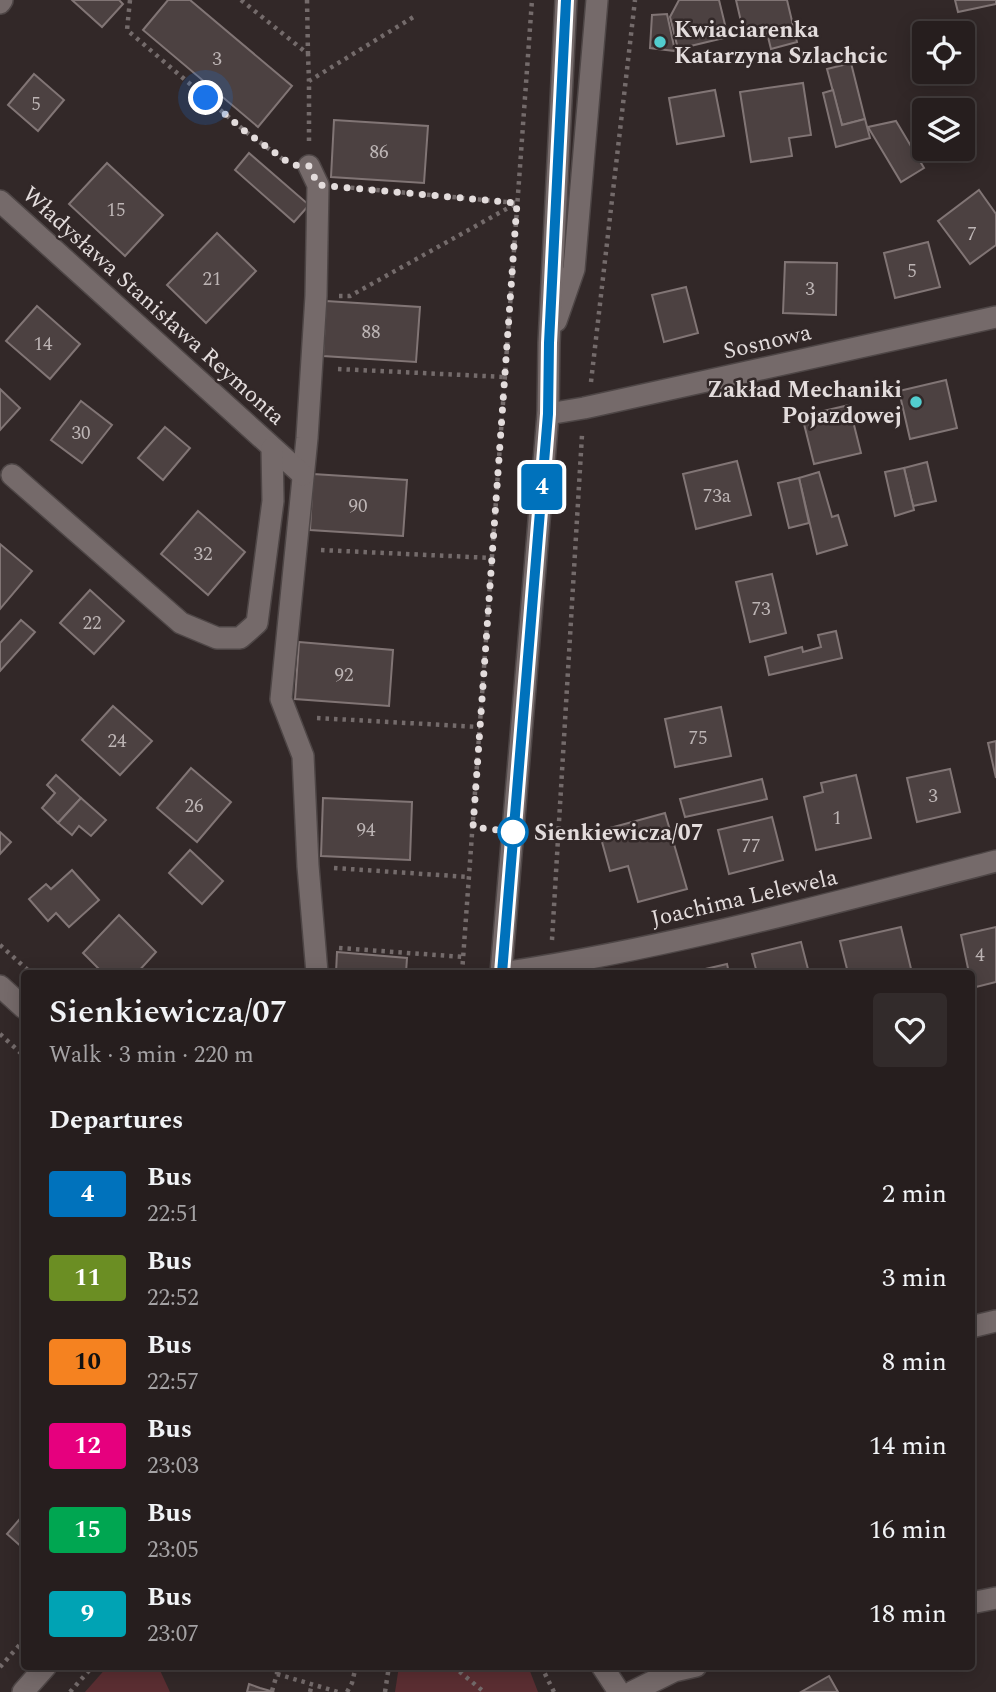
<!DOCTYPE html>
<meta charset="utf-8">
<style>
:root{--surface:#261e1e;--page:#322b2b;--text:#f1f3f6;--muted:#a4a2a4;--line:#423c3c}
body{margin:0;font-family:Spectral,serif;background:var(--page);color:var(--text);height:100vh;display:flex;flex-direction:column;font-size:26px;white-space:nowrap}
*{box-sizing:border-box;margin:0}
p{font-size:23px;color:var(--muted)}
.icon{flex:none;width:38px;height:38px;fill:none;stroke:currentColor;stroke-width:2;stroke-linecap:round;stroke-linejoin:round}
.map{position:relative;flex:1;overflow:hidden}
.side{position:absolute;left:21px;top:970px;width:954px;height:700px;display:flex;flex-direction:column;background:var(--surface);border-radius:7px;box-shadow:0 4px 18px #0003,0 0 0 2px var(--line)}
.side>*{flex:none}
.badge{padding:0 14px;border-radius:5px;font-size:24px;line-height:46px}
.controls{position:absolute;left:912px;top:21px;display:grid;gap:14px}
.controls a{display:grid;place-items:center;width:63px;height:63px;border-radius:7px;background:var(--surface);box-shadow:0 4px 18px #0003,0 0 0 2px var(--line);font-size:35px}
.you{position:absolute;width:35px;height:35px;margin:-18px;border:5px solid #fff;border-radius:50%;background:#1a73e8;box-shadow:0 0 0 10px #1a73e833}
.map>.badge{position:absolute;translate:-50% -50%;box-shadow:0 0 0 4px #fff}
h2{padding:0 28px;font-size:26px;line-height:63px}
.round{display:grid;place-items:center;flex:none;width:74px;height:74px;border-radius:7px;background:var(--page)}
.summary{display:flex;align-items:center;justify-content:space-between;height:119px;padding:0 28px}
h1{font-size:33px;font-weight:600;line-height:52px}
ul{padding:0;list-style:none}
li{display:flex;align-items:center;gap:21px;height:84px;padding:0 28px}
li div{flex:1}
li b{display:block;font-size:26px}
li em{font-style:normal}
li .badge{min-width:77px;font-weight:700;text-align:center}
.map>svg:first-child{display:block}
</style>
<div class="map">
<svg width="996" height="1692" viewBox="0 0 996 1692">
<rect width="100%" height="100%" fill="#322828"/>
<!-- green -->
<g fill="#5b2e32">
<path d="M 108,1666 L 158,1666 L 170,1692 L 85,1692 Z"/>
<path d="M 399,1666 L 528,1666 L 538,1692 L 395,1692 Z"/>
</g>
<!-- building -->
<g fill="#4c4141" stroke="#817575" stroke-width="2">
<path d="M 72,0 L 119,0 L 123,4 L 102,27 Z"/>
<path d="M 168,0 L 190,0 L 292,86 L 258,127 L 143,30 Z"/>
<path d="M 679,0 L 719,0 L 728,37 L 678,49 L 670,17 Z"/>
<path d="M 736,0 L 787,0 L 797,42 L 771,49 L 765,25 L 743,30 Z"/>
<path d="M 955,0 L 996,0 L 996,4 L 958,12 Z"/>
<path d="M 667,14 L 675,51 L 650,48 L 652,15 Z"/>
<path d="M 851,63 L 865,119 L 842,125 L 827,69 Z"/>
<path d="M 34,74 L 64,100 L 38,131 L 8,105 Z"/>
<path d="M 803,83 L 811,135 L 789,138 L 792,156 L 751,162 L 740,92 Z"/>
<path d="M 715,90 L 724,136 L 677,144 L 669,98 Z"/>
<path d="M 833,90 L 842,125 L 865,119 L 870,138 L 836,147 L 823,93 Z"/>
<path d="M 334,120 L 428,126 L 424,183 L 331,177 Z"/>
<path d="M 896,121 L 924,168 L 901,182 L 868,127 Z"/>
<path d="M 249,153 L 309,205 L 294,222 L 235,170 Z"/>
<path d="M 107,163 L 163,215 L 125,256 L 69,204 Z"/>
<path d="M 979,190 L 996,214 L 996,245 L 970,264 L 938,221 Z"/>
<path d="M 217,233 L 256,271 L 206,323 L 167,285 Z"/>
<path d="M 928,242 L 940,287 L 895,298 L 884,253 Z"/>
<path d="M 785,262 L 837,263 L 836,315 L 783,313 Z"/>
<path d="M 686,287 L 698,333 L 664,342 L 652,295 Z"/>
<path d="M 326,301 L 420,307 L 416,362 L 323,356 Z"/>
<path d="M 37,306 L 80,344 L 50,379 L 6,341 Z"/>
<path d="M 946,380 L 957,428 L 910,439 L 899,391 Z"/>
<path d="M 0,389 L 20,408 L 0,430 Z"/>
<path d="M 81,401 L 112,425 L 82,463 L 51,440 Z"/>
<path d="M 849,405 L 861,453 L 814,464 L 802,416 Z"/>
<path d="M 165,427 L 190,448 L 163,480 L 138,458 Z"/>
<path d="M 737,461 L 751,515 L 696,529 L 683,474 Z"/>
<path d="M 927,462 L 936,501 L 913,506 L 904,468 Z"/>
<path d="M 904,468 L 914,510 L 895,516 L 885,472 Z"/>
<path d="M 819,472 L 832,517 L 838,515 L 847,545 L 817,554 L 799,478 Z"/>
<path d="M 313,474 L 407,480 L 403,536 L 310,530 Z"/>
<path d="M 799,478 L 809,523 L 789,528 L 778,483 Z"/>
<path d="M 198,511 L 245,552 L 208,595 L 161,554 Z"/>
<path d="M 0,544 L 32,571 L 0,609 Z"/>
<path d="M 772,574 L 786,633 L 750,642 L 736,582 Z"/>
<path d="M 90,590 L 124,621 L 94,654 L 60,623 Z"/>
<path d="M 21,620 L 35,632 L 0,671 L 0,643 Z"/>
<path d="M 836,631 L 842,658 L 769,675 L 765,657 L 802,647 L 803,652 L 821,647 L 818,635 Z"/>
<path d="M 299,642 L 393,650 L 389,706 L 295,699 Z"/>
<path d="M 113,706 L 152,741 L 120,775 L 82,740 Z"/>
<path d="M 721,707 L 731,756 L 675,767 L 665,719 Z"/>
<path d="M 996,741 L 996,778 L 988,743 Z"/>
<path d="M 191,768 L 231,802 L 197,842 L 157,808 Z"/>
<path d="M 950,769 L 960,812 L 917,822 L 907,778 Z"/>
<path d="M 56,775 L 81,798 L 58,823 L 42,808 L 55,793 L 47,785 Z"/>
<path d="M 856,775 L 871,838 L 816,850 L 804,797 L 823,792 L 821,783 Z"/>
<path d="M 762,779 L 767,799 L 685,817 L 680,799 Z"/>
<path d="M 81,798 L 106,820 L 91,836 L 79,826 L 72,835 L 58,823 Z"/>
<path d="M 323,798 L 412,802 L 410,860 L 321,856 Z"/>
<path d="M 665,813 L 687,889 L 638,902 L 628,866 L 610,871 L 599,831 Z"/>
<path d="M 772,817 L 783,860 L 729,874 L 718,830 Z"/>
<path d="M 0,832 L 11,842 L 0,854 Z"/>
<path d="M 190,850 L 223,881 L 202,904 L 169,873 Z"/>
<path d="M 72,870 L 99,900 L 69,927 L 56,913 L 48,921 L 29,899 L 46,884 L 51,889 Z"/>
<path d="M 119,915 L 156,952 L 137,973 L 103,973 L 83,953 Z"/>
<path d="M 901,927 L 912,973 L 848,973 L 840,941 Z"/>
<path d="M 996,927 L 996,982 L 972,988 L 971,973 L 969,973 L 961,935 Z"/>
<path d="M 801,942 L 809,973 L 757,973 L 752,954 Z"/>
<path d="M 337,952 L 407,958 L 406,973 L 336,973 Z"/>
<path d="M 727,964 L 729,973 L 688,973 Z"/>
<path d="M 24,1514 L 24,1549 L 7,1534 Z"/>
<path d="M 829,1676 L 838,1692 L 801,1692 Z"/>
<path d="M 249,1684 L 260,1688 L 274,1692 L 247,1692 Z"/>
</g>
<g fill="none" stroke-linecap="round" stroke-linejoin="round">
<!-- street casing -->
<g stroke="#4e4646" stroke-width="24">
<g id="street">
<path d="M 0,3 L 2,0"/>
<path d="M 309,166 L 318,185 L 316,296 L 307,438 L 281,699 L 303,756 L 308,866 L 317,973"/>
<path d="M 0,201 L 303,475"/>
<path d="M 548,414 L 584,408 L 996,317"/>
<path d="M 12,475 L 181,623 L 217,638 L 240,638 L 257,623 L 273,501 L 272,448"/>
<path d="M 502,973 C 669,948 832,903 996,861"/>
<path d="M 0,986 L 24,1008"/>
<path d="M 971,1327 L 996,1321"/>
<path d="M 971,1603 L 996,1598"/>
<path d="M 632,1692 L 674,1671 L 696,1666"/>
</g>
</g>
<!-- secondary casing -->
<g stroke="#4e4646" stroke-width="24">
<g id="secondary">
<path d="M 556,321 L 574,269 L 597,0"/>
<path d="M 501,973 L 548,414 L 549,343 L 566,0"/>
<path d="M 602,1666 L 619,1692"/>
<path d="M 23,1692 L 46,1666"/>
</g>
</g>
<!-- path -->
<g stroke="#746b6b" stroke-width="4.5" stroke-dasharray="3.5 5" stroke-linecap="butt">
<path d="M 130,0 L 127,30 L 246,132 L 284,160"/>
<path d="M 241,0 L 308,54 L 309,81"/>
<path d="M 307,0 L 308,54"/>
<path d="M 309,141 L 309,81 L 415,16"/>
<path d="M 339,296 L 350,296 L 517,203 L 344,187"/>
<path d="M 338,369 L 505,377"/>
<path d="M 591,382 L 635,0"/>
<path d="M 321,550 L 492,558"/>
<path d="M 317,718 L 480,727"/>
<path d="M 334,868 L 469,877"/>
<path d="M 552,940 L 582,435"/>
<path d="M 0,945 L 31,973"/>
<path d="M 339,948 L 464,957"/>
<path d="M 462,973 L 532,0"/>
<path d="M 0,1034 L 24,1056"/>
<path d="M 453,1666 L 484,1692"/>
<path d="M 541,1666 L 554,1692"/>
<path d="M 0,1667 L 24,1640"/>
<path d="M 277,1674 L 338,1692"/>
<path d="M 272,1691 L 277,1674 L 277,1666"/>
<path d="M 70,1692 L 93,1666"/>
<path d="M 310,1692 L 312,1684"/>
<path d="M 347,1692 L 352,1683 L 356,1666"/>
<path d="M 385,1692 L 389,1666"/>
</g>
<!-- street -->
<use href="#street" stroke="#756a6a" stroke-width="21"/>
<!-- secondary -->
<use href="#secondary" stroke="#756a6a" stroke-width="21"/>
</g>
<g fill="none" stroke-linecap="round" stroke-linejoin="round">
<!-- line casing -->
<g stroke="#fff" stroke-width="16">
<path id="line" d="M 502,973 L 548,414 L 549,343 L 566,0"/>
</g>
<!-- line -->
<use href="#line" stroke="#0072bc" stroke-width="10"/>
<!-- walk -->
<path stroke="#e3dcdc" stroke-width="7" stroke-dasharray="0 12.6" d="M 206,98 L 246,132 L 292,165 L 309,166 L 318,185 L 517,203 L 473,827 L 513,832"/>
</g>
<!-- markers -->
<g fill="#52cdce" stroke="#322828" stroke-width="2.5">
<circle cx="660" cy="42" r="7"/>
<circle cx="916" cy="402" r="7"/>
</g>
<circle fill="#fff" stroke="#0072bc" stroke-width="3.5" cx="513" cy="832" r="14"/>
<g text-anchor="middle" stroke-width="5" stroke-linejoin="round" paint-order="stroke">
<!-- number labels -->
<g font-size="19" fill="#bdb5b5">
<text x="217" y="65">3</text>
<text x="36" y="110">5</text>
<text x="379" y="158">86</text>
<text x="116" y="216">15</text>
<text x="972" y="240">7</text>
<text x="912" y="277">5</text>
<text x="212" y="285">21</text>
<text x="810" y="295">3</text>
<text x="371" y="338">88</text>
<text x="43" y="350">14</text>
<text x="81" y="439">30</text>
<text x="717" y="502">73a</text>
<text x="358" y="512">90</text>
<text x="203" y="560">32</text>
<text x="761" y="615">73</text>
<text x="92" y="629">22</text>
<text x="344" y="681">92</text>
<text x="698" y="744">75</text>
<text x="117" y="747">24</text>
<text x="933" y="802">3</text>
<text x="194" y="812">26</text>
<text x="837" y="824">1</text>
<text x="366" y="836">94</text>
<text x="751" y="852">77</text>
<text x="980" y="961">4</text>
</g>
<!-- poi labels -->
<g font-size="23" font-weight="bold" fill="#e3dcdc" stroke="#322828" text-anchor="start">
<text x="674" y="37">Kwiaciarenka<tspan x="674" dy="26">Katarzyna Szlachcic</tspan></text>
<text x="902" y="397" text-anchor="end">Zakład Mechaniki<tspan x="902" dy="26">Pojazdowej</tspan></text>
</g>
<!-- street labels -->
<g font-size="23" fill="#e3dcdc" stroke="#322828">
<text transform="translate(154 305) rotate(42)" y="8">Władysława Stanisława Reymonta</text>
<text transform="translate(767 341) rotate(-13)" y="8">Sosnowa</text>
<text transform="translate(744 897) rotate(-13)" y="8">Joachima Lelewela</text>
</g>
<!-- stop labels -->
<g font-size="23" font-weight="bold" fill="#e3dcdc" stroke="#322828" text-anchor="start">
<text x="534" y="840">Sienkiewicza/07</text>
</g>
</g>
</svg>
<div class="controls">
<a><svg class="icon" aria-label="locate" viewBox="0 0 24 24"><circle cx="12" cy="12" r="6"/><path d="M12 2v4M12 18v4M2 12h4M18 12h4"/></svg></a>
<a><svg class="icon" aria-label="layers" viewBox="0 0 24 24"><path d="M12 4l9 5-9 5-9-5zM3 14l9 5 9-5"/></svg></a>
</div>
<div class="you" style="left:206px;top:98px"></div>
<b class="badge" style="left:542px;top:487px;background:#0072bc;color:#fff">4</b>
<section class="side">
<div class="summary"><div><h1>Sienkiewicza/07</h1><p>Walk · 3 min · 220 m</p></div><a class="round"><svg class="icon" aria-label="heart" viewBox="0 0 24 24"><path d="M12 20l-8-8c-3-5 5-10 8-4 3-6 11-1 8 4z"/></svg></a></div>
<h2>Departures</h2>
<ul>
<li><span class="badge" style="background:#0072bc;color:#fff">4</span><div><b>Bus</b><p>22:51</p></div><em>2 min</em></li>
<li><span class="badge" style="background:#6b8e23;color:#fff">11</span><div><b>Bus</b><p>22:52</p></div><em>3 min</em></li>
<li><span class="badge" style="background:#f58220;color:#111">10</span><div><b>Bus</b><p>22:57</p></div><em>8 min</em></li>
<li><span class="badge" style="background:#e6007e;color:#fff">12</span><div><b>Bus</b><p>23:03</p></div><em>14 min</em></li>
<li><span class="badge" style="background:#00a651;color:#fff">15</span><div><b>Bus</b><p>23:05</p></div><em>16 min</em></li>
<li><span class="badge" style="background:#00a3b4;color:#fff">9</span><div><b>Bus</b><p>23:07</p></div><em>18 min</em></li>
</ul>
</section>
</div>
